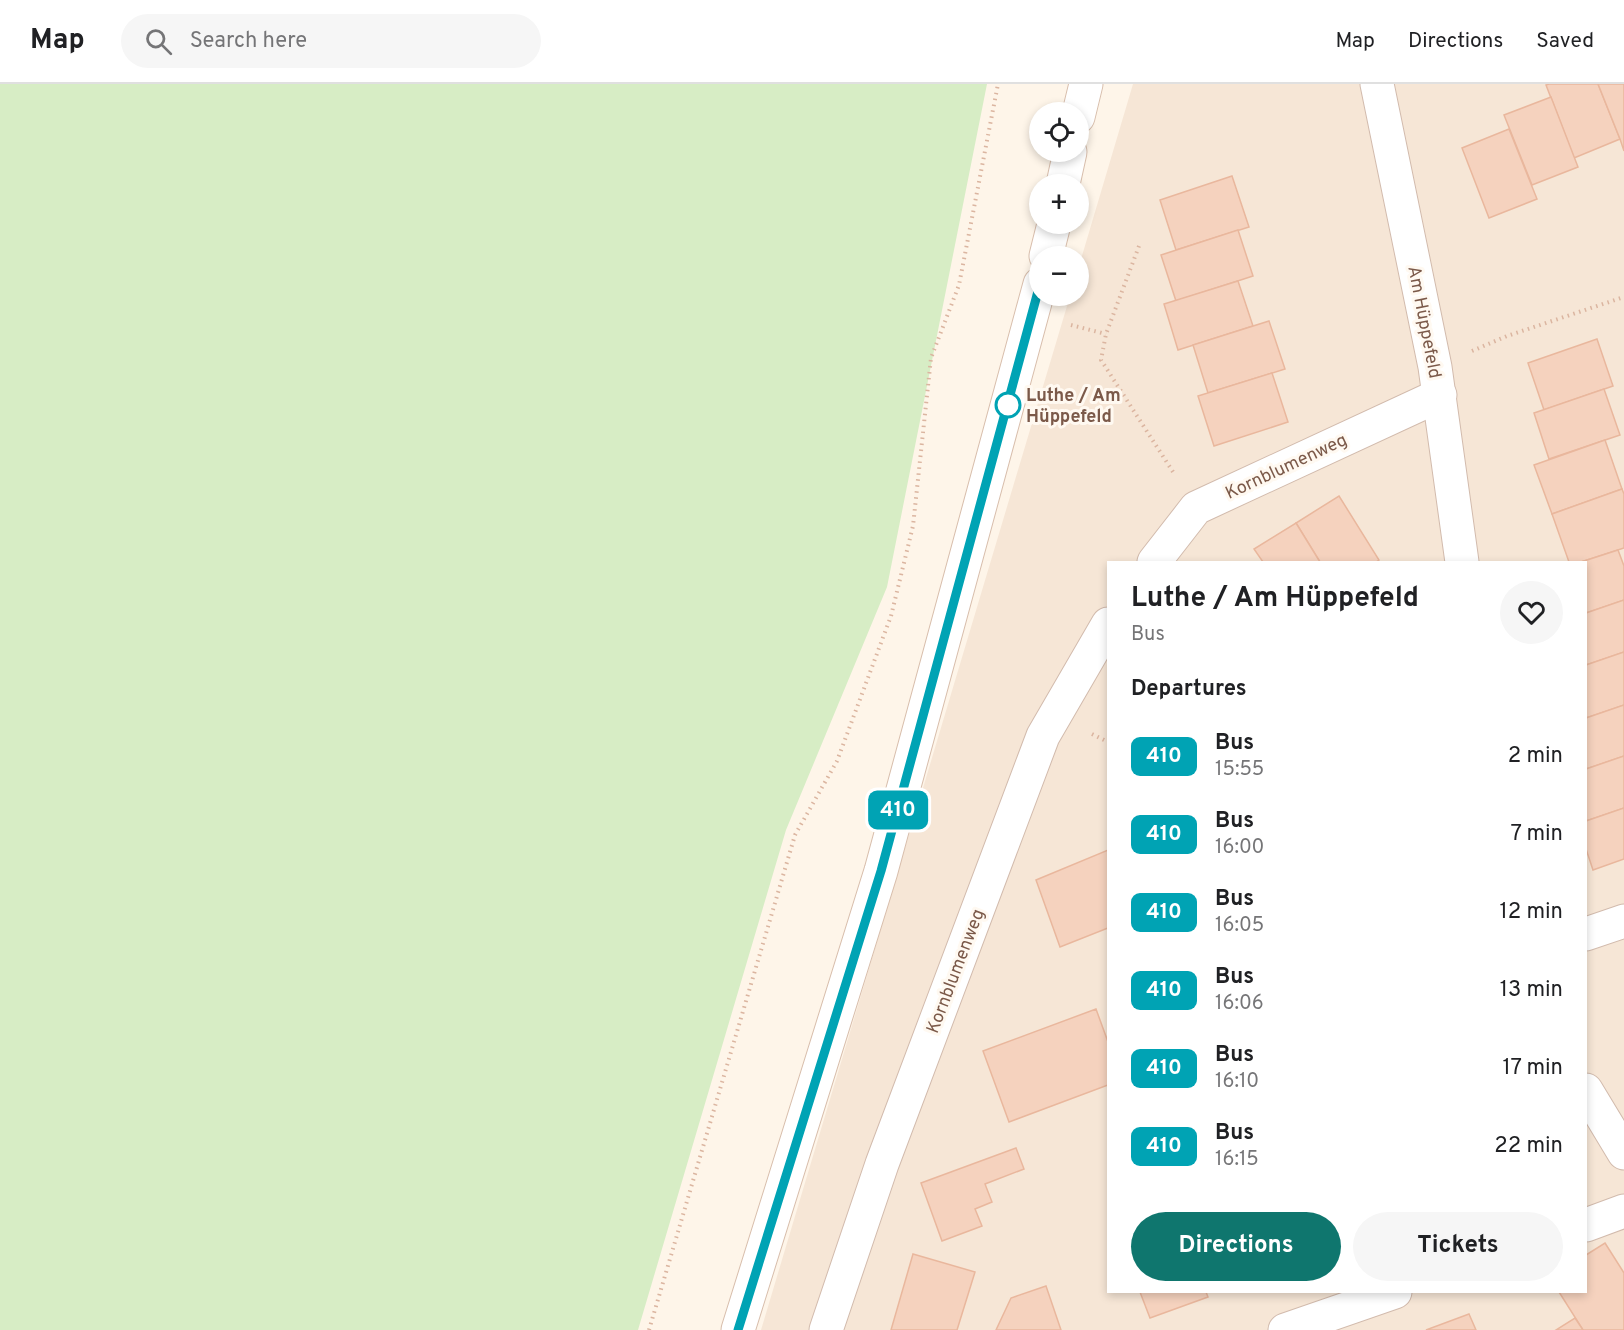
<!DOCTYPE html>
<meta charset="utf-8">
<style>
:root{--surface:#fff;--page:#f6f6f6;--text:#202124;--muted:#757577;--line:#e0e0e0;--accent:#0f766e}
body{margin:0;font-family:Overpass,sans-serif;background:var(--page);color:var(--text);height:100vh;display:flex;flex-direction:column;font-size:22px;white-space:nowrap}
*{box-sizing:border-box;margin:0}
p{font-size:20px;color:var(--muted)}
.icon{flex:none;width:33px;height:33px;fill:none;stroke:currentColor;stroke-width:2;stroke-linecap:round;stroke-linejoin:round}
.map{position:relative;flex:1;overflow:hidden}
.sheet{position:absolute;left:1107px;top:477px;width:480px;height:732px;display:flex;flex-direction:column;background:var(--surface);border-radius:0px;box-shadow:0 3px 9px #0003}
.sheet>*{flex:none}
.badge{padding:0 12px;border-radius:9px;font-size:21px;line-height:39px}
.tools{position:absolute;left:1029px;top:18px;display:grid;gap:12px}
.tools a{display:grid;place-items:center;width:60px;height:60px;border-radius:50%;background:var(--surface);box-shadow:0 3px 9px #0003;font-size:30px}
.map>.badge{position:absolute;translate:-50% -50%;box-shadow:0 0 0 3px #fff}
h2{padding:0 24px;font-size:22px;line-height:54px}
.round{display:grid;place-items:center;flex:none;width:63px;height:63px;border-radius:32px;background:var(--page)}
.head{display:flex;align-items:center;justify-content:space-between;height:102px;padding:0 24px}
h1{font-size:28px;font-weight:700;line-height:45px}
.cta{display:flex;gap:12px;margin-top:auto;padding:12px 24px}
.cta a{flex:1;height:69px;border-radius:36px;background:var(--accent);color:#fff;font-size:24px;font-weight:700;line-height:69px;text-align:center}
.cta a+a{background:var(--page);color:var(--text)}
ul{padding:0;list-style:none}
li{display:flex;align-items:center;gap:18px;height:78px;padding:0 24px}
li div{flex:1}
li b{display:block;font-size:22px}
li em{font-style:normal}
li .badge{min-width:66px;font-weight:700;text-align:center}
header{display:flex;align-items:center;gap:36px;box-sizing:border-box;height:84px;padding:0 30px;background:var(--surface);border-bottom:2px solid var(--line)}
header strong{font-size:28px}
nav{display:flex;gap:33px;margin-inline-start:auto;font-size:21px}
.search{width:420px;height:54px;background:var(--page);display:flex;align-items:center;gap:15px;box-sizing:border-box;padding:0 21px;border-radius:33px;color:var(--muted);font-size:22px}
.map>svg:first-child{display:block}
</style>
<header>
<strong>Map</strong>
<div class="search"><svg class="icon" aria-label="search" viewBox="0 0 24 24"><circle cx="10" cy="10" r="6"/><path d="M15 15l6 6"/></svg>Search here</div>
<nav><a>Map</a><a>Directions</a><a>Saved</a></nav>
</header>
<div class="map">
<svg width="1624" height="1246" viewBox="0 0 1624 1246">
<rect width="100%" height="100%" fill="#fef5e9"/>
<!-- residential -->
<path fill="#f6e6d6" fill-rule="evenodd" d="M 1133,0 L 1624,0 L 1624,1246 L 761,1246 L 1070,212 L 1078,212 L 1079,182 ZM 1108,478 L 1586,478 L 1586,1208 L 1108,1208 Z"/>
<!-- green -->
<path fill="#d7edc5" d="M 0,0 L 987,0 L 887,503 L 786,746 L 638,1246 L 0,1246 Z"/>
<!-- building -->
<g fill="#f5d2be" stroke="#e9b79d" stroke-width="1.5">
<path d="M 1549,0 L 1598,0 L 1620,55 L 1574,74 L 1546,1 Z"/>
<path d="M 1598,0 L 1624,0 L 1624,67 L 1620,55 Z"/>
<path d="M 1551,13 L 1578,83 L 1532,101 L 1504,31 Z"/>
<path d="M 1509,45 L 1537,115 L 1489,134 L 1462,64 Z"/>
<path d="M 1232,92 L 1249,143 L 1176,166 L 1160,116 Z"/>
<path d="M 1238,146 L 1253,192 L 1176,217 L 1161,171 Z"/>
<path d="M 1238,197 L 1253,242 L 1178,266 L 1164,220 Z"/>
<path d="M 1269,237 L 1285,285 L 1208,309 L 1193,261 Z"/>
<path d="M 1597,255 L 1613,302 L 1544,326 L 1528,279 Z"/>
<path d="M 1272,289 L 1288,338 L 1214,362 L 1198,312 Z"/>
<path d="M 1604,305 L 1620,351 L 1549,375 L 1534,329 Z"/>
<path d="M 1605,356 L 1622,405 L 1552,430 L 1534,381 Z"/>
<path d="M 1622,405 L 1624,410 L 1624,464 L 1581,478 L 1569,478 L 1552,430 Z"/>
<path d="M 1339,412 L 1379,476 L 1376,478 L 1320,478 L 1296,439 Z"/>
<path d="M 1296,439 L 1320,478 L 1263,478 L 1254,465 Z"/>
<path d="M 1618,466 L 1624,482 L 1624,516 L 1586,529 L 1586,478 L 1581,478 Z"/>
<path d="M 1624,516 L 1624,568 L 1586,581 L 1586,529 Z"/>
<path d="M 1624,568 L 1624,621 L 1586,634 L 1586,581 Z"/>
<path d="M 1624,621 L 1624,672 L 1586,685 L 1586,634 Z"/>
<path d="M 1624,672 L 1624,724 L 1586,737 L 1586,685 Z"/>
<path d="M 1624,724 L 1624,775 L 1593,786 L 1586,765 L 1586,737 Z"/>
<path d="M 1108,766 L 1108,844 L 1060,863 L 1036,796 Z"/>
<path d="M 1096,925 L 1108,958 L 1108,1001 L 1009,1038 L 983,967 Z"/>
<path d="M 1016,1064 L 1024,1085 L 985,1100 L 992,1118 L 975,1125 L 982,1142 L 942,1157 L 921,1099 Z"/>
<path d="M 1605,1159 L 1624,1189 L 1624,1246 L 1583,1246 L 1559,1208 L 1586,1208 L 1586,1171 Z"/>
<path d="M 913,1170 L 975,1188 L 957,1246 L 891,1246 Z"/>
<path d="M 1046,1202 L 1061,1246 L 996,1246 L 1011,1214 Z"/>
<path d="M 1140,1208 L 1206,1208 L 1208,1213 L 1150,1234 Z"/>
<path d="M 1469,1230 L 1476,1246 L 1426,1246 Z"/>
<path d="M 1575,1234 L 1583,1246 L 1556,1246 Z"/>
</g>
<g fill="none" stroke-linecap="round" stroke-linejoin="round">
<!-- street casing -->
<g stroke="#d2bbad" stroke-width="35">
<g id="street">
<path d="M 1377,0 L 1435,283 L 1462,478"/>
<path d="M 1154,478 L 1196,424 L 1440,311"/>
<path d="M 1586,850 L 1624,837"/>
<path d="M 1586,1006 L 1624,1069"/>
<path d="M 1586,1141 L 1624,1127"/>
<path d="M 826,1246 L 882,1080 L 1043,652 L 1108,540"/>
<path d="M 1285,1246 L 1395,1208"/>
</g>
</g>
<!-- secondary casing -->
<g stroke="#d8beac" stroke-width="35">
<g id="secondary">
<path d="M 1078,33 L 1086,0"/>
<path d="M 1063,100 L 1070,68"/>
<path d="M 1046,172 L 1054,140"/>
<path d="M 738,1246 L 881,787 L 1040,200"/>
</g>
</g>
<!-- path -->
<g stroke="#dbb5a0" stroke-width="4" stroke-dasharray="1.5 4.5" stroke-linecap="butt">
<path d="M 1139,162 L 1106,250 L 1101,276 L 1175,391"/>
<path d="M 1071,241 L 1106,250"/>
<path d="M 1472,267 L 1507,252 L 1624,213"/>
<path d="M 1092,650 L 1108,658"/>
<path d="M 649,1246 L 795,751 L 837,677 L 891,532 L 913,442 L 931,274 L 959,201 L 998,0"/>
</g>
<!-- street -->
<use href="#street" stroke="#fff" stroke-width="33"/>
<!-- secondary -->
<use href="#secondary" stroke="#fff" stroke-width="33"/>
</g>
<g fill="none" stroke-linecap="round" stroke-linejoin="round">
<!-- line casing -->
<g stroke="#fff" stroke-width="14">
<path id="line" d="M 738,1246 L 881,787 L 1040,200"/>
</g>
<!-- line -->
<use href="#line" stroke="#00a3b4" stroke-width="9"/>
</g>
<!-- markers -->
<circle fill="#fff" stroke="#00a3b4" stroke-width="3" cx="1008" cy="321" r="12"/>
<g text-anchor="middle" stroke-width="6" stroke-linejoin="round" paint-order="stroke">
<!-- street labels -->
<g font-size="18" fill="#7b5949" stroke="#fff9f1">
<text transform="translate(1425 238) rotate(79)" y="6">Am Hüppefeld</text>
<text transform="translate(1286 382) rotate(-25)" y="6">Kornblumenweg</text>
<text transform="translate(955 887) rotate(-69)" y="6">Kornblumenweg</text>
</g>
<!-- stop labels -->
<g font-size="18" font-weight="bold" fill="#7b5949" stroke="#fff9f1" text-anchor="start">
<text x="1026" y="317">Luthe / Am<tspan x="1026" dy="21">Hüppefeld</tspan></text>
</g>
</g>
</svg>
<div class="tools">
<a><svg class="icon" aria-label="locate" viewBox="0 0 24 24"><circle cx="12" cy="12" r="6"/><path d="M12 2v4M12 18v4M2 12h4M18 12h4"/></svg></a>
<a>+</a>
<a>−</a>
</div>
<b class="badge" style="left:898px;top:726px;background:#00a3b4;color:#fff">410</b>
<section class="sheet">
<div class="head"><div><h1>Luthe / Am Hüppefeld</h1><p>Bus</p></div><a class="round"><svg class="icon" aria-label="heart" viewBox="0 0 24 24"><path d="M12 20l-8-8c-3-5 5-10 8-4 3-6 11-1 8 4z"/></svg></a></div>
<h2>Departures</h2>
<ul>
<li><span class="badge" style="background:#00a3b4;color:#fff">410</span><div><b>Bus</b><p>15:55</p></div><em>2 min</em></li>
<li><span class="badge" style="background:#00a3b4;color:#fff">410</span><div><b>Bus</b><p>16:00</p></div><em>7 min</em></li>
<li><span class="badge" style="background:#00a3b4;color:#fff">410</span><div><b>Bus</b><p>16:05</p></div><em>12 min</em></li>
<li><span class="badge" style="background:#00a3b4;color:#fff">410</span><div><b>Bus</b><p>16:06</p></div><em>13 min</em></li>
<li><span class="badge" style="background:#00a3b4;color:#fff">410</span><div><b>Bus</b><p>16:10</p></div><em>17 min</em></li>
<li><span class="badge" style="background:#00a3b4;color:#fff">410</span><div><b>Bus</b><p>16:15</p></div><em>22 min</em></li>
</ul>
<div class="cta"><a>Directions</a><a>Tickets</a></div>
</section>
</div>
